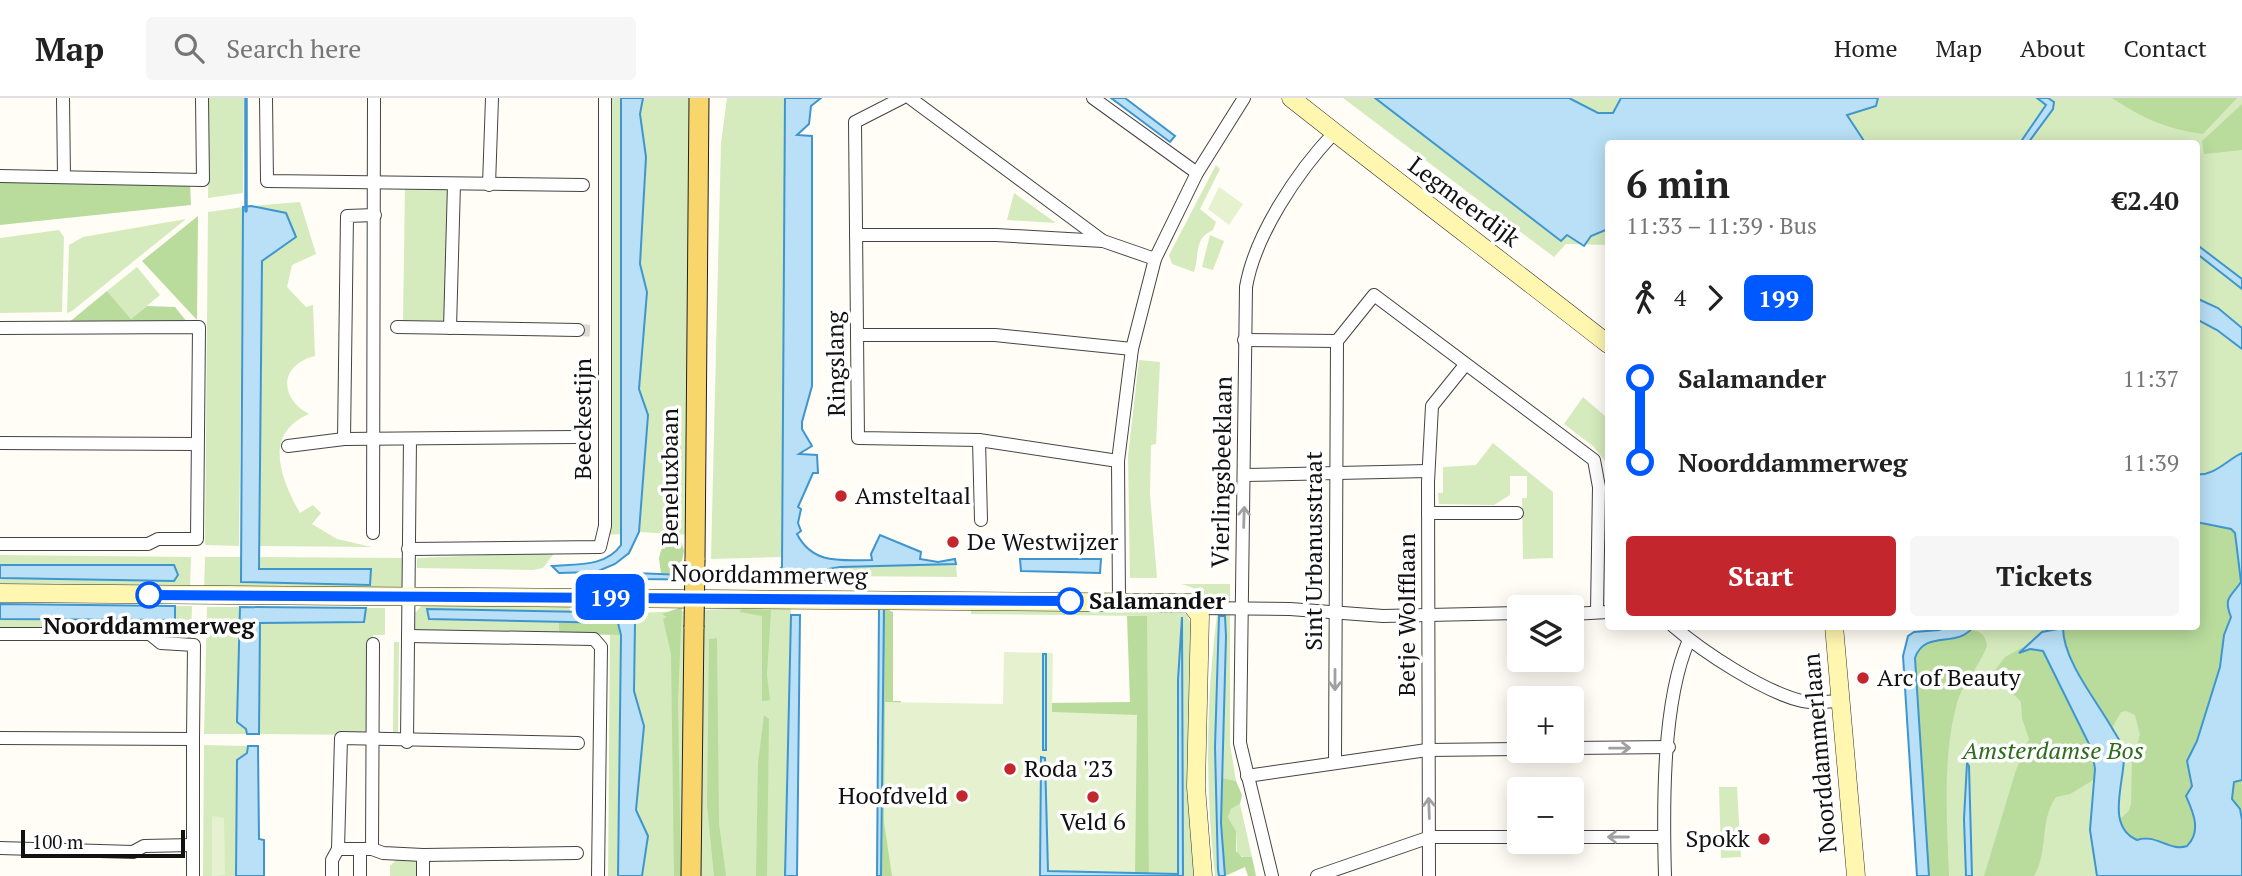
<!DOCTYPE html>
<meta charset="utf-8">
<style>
:root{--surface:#fff;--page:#f6f6f6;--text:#222;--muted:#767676;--line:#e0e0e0;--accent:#c4262e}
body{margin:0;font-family:"PT Serif",serif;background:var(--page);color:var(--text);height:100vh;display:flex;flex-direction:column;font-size:26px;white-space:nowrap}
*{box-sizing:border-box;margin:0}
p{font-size:23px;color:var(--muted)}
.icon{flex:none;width:38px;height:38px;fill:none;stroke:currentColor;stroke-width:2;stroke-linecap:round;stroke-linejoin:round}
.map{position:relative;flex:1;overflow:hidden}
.sheet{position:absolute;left:1605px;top:42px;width:595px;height:490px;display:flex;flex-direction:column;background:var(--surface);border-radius:7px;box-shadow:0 4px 18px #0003}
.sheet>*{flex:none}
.badge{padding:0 14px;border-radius:10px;font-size:24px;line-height:46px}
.tools{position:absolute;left:1507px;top:497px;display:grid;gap:14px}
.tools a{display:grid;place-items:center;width:77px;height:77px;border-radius:7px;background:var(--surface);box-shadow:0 4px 18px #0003;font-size:35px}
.scale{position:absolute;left:21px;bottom:18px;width:164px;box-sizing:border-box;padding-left:7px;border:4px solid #111;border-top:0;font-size:19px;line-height:24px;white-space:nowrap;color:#111;-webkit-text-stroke:5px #fff;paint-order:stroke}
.map>.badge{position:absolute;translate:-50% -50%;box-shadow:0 0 0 4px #fff}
.legs{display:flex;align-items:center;gap:10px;height:77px;padding:0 21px;font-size:23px}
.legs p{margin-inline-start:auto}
.headline{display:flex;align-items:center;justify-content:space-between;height:119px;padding:0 21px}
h1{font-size:38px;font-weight:700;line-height:52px}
.button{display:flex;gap:14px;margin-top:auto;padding:14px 21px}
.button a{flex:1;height:80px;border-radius:7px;background:var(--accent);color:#fff;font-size:28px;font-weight:700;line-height:80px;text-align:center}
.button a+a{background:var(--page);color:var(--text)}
ul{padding:0 21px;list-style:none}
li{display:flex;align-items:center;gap:24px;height:84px;font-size:26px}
li i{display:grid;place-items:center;width:10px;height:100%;margin:0 9px;background:currentColor}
li i::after{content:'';width:18px;height:18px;margin:-9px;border:5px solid;border-radius:50%;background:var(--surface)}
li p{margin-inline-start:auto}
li:first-child i{background:linear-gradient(#0000 50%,currentColor 0)}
li:last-child i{background:linear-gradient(currentColor 50%,#0000 0)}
header{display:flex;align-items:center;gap:42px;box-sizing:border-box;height:98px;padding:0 35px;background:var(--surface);border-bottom:2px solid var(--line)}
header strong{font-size:33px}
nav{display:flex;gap:38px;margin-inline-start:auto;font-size:24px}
.search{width:490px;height:63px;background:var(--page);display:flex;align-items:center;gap:18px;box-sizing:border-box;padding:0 24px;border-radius:7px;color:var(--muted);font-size:26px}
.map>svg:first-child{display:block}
</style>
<header>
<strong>Map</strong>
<div class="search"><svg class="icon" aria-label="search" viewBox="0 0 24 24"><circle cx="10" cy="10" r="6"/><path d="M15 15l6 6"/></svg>Search here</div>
<nav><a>Home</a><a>Map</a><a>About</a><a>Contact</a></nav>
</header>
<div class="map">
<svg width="2242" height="778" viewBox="0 0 2242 778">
<rect width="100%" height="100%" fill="#fffdf5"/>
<!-- green -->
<g fill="#d5ebbd">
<path d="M 209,0 L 244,0 L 243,95 L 208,100 Z"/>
<path d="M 610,0 L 621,0 L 621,436 L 608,437 Z"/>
<path d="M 643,0 L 693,0 L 690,437 L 639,434 L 639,291 L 647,194 L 640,166 L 646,59 L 640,16 Z"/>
<path d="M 727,0 L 785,0 L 783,459 L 711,461 L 721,45 Z"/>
<path d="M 1343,0 L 2242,0 L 2242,778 L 1923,778 L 1939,540 L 1944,528 L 2196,528 L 2196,46 L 1608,46 L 1608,147 L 1566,146 L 1554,159 Z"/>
<path d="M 1216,67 L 1220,71 L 1200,111 L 1216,124 L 1213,132 C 1193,141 1200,157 1194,174 L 1172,166 L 1169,157 Z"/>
<path d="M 405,90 L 449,90 L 446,224 L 403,223 Z"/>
<path d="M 1014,95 L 1056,125 L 1007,122 Z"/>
<path d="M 300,104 L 316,156 L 292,167 L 287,189 L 306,209 L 313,207 L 315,258 C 279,267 279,300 309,316 C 263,336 280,379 300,415 L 313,407 L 321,415 L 312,426 L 337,441 L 372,449 L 260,448 L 262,162 L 286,115 L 251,108 Z"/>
<path d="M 243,109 L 239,448 L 205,447 L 208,114 Z"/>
<path d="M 186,121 L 72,213 L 67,215 L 69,147 L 83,139 Z"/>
<path d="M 59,132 L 64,139 L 62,214 L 0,215 L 0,140 Z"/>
<path d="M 1210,137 L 1224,143 L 1213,172 L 1202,169 Z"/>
<path d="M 137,169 L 160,197 L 131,221 L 107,193 Z"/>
<path d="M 1139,262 L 1160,264 L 1156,346 L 1151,347 L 1150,397 L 1157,480 L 1130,480 L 1128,358 Z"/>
<path d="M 1583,299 L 1605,318 L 1608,315 L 1608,367 L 1593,348 L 1564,326 Z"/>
<path d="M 1493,345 L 1553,394 L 1553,460 L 1523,461 L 1522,400 L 1527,400 L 1527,378 L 1510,378 L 1510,397 L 1494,407 L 1439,406 L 1438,395 L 1443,395 L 1443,369 L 1476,367 Z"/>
<path d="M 555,454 L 543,470 L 533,472 L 417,470 L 417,460 Z"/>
<path d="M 0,457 L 191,459 L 190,492 L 0,487 L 0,480 L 174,483 L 178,477 L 174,467 L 0,467 Z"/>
<path d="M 205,459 L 241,459 L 241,484 L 370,487 L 370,471 L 259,471 L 258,459 L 403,460 L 402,494 L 204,492 Z"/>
<path d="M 956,466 L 957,479 L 840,478 L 841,469 Z"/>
<path d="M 1181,486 L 1230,486 L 1230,504 C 1205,505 1204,491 1181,486 Z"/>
<path d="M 569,503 L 570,513 L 428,511 L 429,521 L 559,523 L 559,536 L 414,534 L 414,516 L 425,504 Z"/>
<path d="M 971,505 L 1179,512 L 1187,517 L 1191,527 L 1196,778 L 1183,778 L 1181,763 L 1183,520 L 1178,582 L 1178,775 L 1149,776 L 1146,518 L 971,516 Z"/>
<path d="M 175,508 L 192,508 L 191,541 L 166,541 L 159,532 L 0,531 L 0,521 L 175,522 Z"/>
<path d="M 791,508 L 785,778 L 642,778 L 648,738 L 636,712 L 644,628 L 634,593 L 635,525 L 639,515 Z"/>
<path d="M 207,509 L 240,509 L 237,624 L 246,631 L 247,636 L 204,636 Z"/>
<path d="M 366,510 L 385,510 L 385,537 L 373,537 L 372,637 L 259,636 L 260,524 L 364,524 Z"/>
<path d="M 1230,515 L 1230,646 L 1236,683 L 1223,680 L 1226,538 L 1225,519 L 1220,518 L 1215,649 L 1219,778 L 1215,778 C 1205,692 1206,602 1217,517 Z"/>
<path d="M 610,537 L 621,537 L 618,778 L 608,778 Z"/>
<path d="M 394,544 L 399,544 L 398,634 L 393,634 Z"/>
<path d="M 204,647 L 248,648 L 247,655 L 237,662 L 236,778 L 203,778 Z"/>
<path d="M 1719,689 L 1737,689 L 1741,759 L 1721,760 Z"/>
<path d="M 1240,706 L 1252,759 L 1245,760 L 1237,755 L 1236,733 L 1228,719 L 1231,711 Z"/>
<path d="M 396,762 L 418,762 L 418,778 L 390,778 L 390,768 Z"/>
</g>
<!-- forest -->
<g fill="#b9dc9c">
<path d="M 2112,0 L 2237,0 L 2203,36 C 2168,32 2140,19 2112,0 Z"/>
<path d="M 2242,6 L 2242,52 L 2204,56 L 2202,43 Z"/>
<path d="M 0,84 L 190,85 L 191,107 L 0,127 Z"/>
<path d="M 198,118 L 197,222 L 142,163 Z"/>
<path d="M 107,193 L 131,221 L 147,208 L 175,209 L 187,224 L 67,226 Z"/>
<path d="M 2196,424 L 2231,431 L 2235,435 L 2241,484 C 2231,499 2223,500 2231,519 L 2224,537 L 2220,569 L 2197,643 C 2186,659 2188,671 2192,688 L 2186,698 C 2193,713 2198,725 2194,742 L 2180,750 L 2146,739 L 2138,742 C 2126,737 2123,733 2120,721 L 2129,713 L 2131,706 L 2132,662 L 2140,637 L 2135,617 L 2126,613 L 2121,614 L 2112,630 C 2096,602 2063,562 2063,530 L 2056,529 L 2196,528 Z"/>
<path d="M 664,442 L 682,445 L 684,453 L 679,477 L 661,476 L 659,460 Z"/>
<path d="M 682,509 L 678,602 L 681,778 L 674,778 L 671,556 L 663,521 L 667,519 L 662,516 Z"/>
<path d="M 884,510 L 893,514 L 893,603 L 901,603 L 900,778 L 881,778 Z"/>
<path d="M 742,511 L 771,512 L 767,577 L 770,602 L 762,603 L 762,518 L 739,514 Z"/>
<path d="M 1127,518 L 1147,518 L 1149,776 L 1056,774 L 1046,605 L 1130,604 Z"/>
<path d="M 559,523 L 618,524 L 621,537 L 559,536 Z"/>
<path d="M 1971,532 C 1981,533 1986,538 1987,548 C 1980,568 1963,584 1957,605 C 1942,660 1947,722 1949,778 L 1929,778 L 1915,560 C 1924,532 1953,549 1971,532 Z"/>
<path d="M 717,540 L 719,726 L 726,778 L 714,778 L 707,707 L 709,541 Z"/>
<path d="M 2023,549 L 2020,554 L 2030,551 L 2043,553 L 2092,652 L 2095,681 L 2070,696 L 2056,699 C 2039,723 2049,753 2034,778 L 1984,778 L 2016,672 L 2029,641 L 2022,621 L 2021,604 C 2012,592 1998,589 1992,576 L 2005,559 Z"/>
<path d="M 764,617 L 769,621 L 767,778 L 756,778 L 758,665 Z"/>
<path d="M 1223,680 L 1236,683 L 1242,697 L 1240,706 L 1231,711 L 1228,719 L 1236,733 L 1236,753 L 1242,759 L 1252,759 L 1256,778 L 1248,778 L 1245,769 L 1225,778 L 1221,725 Z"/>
<path d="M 2242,682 L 2242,722 L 2240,711 L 2232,701 L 2234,684 Z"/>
</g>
<!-- pitch -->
<g fill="#e6f2cf">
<path d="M 1219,89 L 1243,106 L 1229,127 L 1208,111 Z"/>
<path d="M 1004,554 L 1053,555 L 1052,614 L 1137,617 L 1135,778 L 892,778 L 884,724 L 885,604 L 1003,606 Z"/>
<path d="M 212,718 L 224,720 L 225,777 L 212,778 Z"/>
</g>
<!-- water -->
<g fill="#b9e0f7" stroke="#3f96cf" stroke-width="2">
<path d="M 621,0 L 643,0 L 640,16 L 646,59 L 640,166 L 647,194 L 639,291 L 648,317 L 639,434 L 629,455 L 615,466 L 596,474 L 559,475 L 552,468 C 576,466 606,469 621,447 Z"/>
<path d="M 785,0 L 821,0 L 811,8 L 809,26 L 797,37 L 812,38 L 812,288 L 802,324 L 802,331 L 812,348 L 799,356 L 817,357 L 818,375 L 813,375 L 798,409 L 801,411 L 798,425 L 801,433 L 797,436 C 813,467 841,462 872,462 L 871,456 L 880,437 L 921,454 L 920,461 L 938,464 L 955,461 L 956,466 L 840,469 L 828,471 L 828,483 L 635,481 L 635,475 L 758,480 L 771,477 L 782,469 Z"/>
<path d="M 1111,0 L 1125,0 L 1175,38 L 1170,44 Z"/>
<path d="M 1375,0 L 1569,0 L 1598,15 L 1613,15 L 1621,0 L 1878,0 L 1876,8 L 1847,17 L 1864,43 L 1871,45 L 1608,46 L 1608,131 L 1591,138 L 1584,148 L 1567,137 L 1561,143 Z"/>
<path d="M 2037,0 L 2048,0 L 2054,4 L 2053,11 L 2028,45 L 2020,45 L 2046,7 Z"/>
<path d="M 251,108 L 286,115 L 296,139 L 262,163 L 259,471 L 371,471 L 370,487 L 241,484 L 243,109 Z"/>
<path d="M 2196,146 L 2242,181 L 2242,191 L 2196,155 Z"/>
<path d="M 2196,200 L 2218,210 L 2242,230 L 2242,251 L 2217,232 L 2196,221 Z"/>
<path d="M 2242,355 L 2242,682 L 2234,684 L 2232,701 L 2240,711 L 2242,722 L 2242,778 L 2097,778 L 2090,732 L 2095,671 L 2092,652 L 2043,553 L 2030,551 L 2019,555 L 2042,534 L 2063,530 C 2063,562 2096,602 2112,630 C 2116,637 2123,646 2124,654 C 2126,681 2104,728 2137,742 C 2155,735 2170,754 2187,748 C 2202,733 2193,714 2186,698 L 2192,688 L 2187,663 L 2197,643 L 2220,569 L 2224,537 L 2231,519 C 2223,499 2231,499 2241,484 L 2235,435 L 2231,431 L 2196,424 L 2196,376 C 2213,379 2227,362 2242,355 Z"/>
<path d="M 1020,461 L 1101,461 L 1100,475 L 1021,473 Z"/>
<path d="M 0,467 L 174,467 L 178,477 L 174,483 L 0,480 Z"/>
<path d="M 0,506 L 175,508 L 175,522 L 0,521 Z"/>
<path d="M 240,509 L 366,510 L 364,524 L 260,525 L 259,636 L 247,636 L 246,631 L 237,624 Z"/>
<path d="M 879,509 L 884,510 L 881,778 L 877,778 Z"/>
<path d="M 427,511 L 639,515 L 635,525 L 634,593 L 644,628 L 636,712 L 648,738 L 642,778 L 618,778 L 621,537 L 618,525 L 429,521 Z"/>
<path d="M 791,517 L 800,517 L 797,778 L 785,778 Z"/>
<path d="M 1219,518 L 1225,518 L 1226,538 L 1221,725 L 1225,778 L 1219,778 L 1218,772 L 1215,649 Z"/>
<path d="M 1182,519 L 1183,778 L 1040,778 L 1041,659 L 1045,660 L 1048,773 L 1178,776 L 1178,582 Z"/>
<path d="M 1947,529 L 1973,529 C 1957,551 1925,531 1915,560 L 1929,778 L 1917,778 L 1903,558 L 1908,538 L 1914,534 L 1939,532 Z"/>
<rect x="1043" y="556" width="3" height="96"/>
<path d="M 248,648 L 258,648 L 259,741 L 264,742 L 264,778 L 236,778 L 237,662 L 247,655 Z"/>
<path d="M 1967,665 L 1969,668 L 1972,778 L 1966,778 L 1964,721 Z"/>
</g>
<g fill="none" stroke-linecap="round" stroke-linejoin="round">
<!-- stream -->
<path stroke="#3f96cf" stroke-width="3.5" d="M 246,113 L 246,0"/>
<!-- street-tunnel -->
<g stroke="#dbdad3" stroke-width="12" stroke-dasharray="12 6" stroke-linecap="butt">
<path d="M 578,232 L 594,233"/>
<path d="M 578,339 L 591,338"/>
</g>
<!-- street casing -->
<g stroke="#444" stroke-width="14">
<g id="street">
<path d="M 63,0 L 64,79"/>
<path d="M 266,0 L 267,83 L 583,87"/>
<path d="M 902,0 L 855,24 L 858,340 L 979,342 L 1118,363"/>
<path d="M 910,0 L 1103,143"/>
<path d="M 1093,0 L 1197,75"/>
<path d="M 0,78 L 203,82 L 202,0"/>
<path d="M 489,87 L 492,0"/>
<path d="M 856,137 L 996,137 L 1103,143 L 1155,161"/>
<path d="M 397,229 L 578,232"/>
<path d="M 0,230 L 199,229 L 197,441 L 158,441 L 148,446 L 0,446"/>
<path d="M 450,230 L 454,86"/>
<path d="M 857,237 L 995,237 L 1132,251"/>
<path d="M 1244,242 L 1337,243 L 1374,197 L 1594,362 L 1599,389 L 1597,514"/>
<path d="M 344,341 L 347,118 L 375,117"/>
<path d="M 979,342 L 981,422"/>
<path d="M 0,345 L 197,346"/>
<path d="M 288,348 L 344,341 L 578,339"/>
<path d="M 1245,377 L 1428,373"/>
<path d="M 1428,415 L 1517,415"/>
<path d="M 373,435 L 374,0"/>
<path d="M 408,451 L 600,449 L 605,428 L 605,0"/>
<path d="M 1119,504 L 1118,363 L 1132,251 L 1155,161 L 1197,75 L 1244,0"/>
<path d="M 1196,510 L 1290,511 L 1383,518 L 1519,515"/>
<path d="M 1572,516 L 1608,514"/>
<path d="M 1673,528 C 1703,554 1764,594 1802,603 C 1814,606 1829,603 1841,603"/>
<path d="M 0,536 L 150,536 L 161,545 L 194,547 L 193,641"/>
<path d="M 408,538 L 594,541 L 601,549 L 598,778"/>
<path d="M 0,640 L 193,641 L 193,778"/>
<path d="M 407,644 L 410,341"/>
<path d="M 1572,650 L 1669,649"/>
<path d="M 1335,663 L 1337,243"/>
<path d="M 1247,678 L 1427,652 L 1519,651"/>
<path d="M 1572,739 L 1664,739"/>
<path d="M 0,750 L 133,754 L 144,748 L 193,747"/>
<path d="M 338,751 L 372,751 L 373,546"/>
<path d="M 360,751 L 360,778"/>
<path d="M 372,751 L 383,755 L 423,757 L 577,755"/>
<path d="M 332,778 L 332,762 L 338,751 L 341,640 L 578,645"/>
<path d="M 423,778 L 423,757"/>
<path d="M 1272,778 L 1240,645 L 1246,189 C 1255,137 1297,74 1334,35"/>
<path d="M 1317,778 L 1430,739 L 1519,739"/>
<path d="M 1429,778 L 1428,384 L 1432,308 L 1465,267"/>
<path d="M 1665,778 C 1663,710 1662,603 1689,542"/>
</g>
</g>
<!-- secondary casing -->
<g stroke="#333" stroke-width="19">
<g id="secondary">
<path d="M 1291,0 C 1396,83 1503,164 1608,246"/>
<path d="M 0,495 L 1190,505 L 1200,518 L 1196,689 L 1203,778"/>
<path d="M 1834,528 L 1856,778"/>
</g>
</g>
<!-- primary casing -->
<g stroke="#222" stroke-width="21">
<g id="primary">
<path d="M 695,462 L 699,0"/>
<path d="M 691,778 L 694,529"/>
</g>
</g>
<!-- street -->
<use href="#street" stroke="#fff" stroke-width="12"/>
<!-- secondary -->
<use href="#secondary" stroke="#fff6b0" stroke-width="18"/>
<!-- primary -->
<use href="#primary" stroke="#f9d66b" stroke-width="19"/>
<!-- primary-bridge casing -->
<g stroke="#222" stroke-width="21" stroke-linecap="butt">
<path id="primary-bridge" d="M 694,529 L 695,462"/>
</g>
<!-- primary-bridge -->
<use href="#primary-bridge" stroke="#f9d66b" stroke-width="19"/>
</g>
<!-- one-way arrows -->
<defs><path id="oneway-shaft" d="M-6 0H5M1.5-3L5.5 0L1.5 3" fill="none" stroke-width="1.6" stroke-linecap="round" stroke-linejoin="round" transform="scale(1.75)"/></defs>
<g stroke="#a0a0a0">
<use href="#oneway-shaft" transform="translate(1244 419) rotate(-88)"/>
<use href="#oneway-shaft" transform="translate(1335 582) rotate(90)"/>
<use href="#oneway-shaft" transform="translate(1620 650) rotate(-1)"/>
<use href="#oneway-shaft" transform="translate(1429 710) rotate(-92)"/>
<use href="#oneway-shaft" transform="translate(1618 739) rotate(-180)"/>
</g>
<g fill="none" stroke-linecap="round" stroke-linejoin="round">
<!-- line-1 casing -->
<g stroke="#fff" stroke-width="16">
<path id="line-1" d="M 149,497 L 1070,503"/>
</g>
<!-- line-1 -->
<use href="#line-1" stroke="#0059ff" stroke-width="10"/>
</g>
<!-- markers -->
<g fill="#c4262e" stroke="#fff" stroke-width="2.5">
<circle cx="841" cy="398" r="7"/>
<circle cx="953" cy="444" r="7"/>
<circle cx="1863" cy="580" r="7"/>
<circle cx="1010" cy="671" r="7"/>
<circle cx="962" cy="698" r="7"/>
<circle cx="1093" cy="699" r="7"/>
<circle cx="1764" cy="741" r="7"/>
</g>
<g fill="#fff" stroke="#0059ff" stroke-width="3.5">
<circle cx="149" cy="497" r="12"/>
<circle cx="1070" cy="503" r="12"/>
</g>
<g text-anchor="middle" stroke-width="7" stroke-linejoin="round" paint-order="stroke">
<!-- street labels -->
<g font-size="24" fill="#111" stroke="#fff">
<text transform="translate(1464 104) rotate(37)" y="8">Legmeerdijk</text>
<text transform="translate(836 266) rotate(-91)" y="8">Ringslang</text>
<text transform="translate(583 321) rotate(-90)" y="8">Beeckestijn</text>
<text transform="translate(1222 374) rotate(-89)" y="8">Vierlingsbeeklaan</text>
<text transform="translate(670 379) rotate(-90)" y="8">Beneluxbaan</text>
<text transform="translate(1314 453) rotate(-90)" y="8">Sint Urbanusstraat</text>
<text transform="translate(769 477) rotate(1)" y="8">Noorddammerweg</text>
<text transform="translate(1407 517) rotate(-90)" y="8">Betje Wolfflaan</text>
<text transform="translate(1820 655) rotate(-95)" y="8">Noorddammerlaan</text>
</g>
<!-- poi labels -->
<g font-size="24" fill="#111" stroke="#fff" text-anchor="start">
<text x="855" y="406">Amsteltaal</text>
<text x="967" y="452">De Westwijzer</text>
<text x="1877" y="588">Arc of Beauty</text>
<text x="1024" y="679">Roda '23</text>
<text x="948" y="706" text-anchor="end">Hoofdveld</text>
<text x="1093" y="732" text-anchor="middle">Veld 6</text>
<text x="1750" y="749" text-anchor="end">Spokk</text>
</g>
<!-- stop labels -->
<g font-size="24" font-weight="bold" fill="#111" stroke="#fff" text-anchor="start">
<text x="1089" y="511">Salamander</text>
<text x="149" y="536" text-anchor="middle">Noorddammerweg</text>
</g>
<!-- park labels -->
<g font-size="24" font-style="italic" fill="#2f6b1f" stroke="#fff">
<text x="2053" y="661">Amsterdamse Bos</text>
</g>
</g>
</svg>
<div class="tools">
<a><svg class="icon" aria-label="layers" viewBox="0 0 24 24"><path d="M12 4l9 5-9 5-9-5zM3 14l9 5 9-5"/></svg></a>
<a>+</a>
<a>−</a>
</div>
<div class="scale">100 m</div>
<b class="badge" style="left:610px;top:499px;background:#0059ff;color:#fff">199</b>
<section class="sheet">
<div class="headline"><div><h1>6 min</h1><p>11:33 – 11:39 · Bus</p></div><b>€2.40</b></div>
<div class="legs"><svg class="icon" aria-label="walk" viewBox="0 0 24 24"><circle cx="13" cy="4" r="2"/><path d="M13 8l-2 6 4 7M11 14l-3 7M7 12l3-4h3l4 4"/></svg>4<svg class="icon" aria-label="forward" viewBox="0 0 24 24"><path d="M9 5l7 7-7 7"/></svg><b class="badge" style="background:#0059ff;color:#fff">199</b></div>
<ul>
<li><i style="color:#0059ff"></i><b>Salamander</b><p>11:37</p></li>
<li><i style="color:#0059ff"></i><b>Noorddammerweg</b><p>11:39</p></li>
</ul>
<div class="button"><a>Start</a><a>Tickets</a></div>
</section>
</div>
